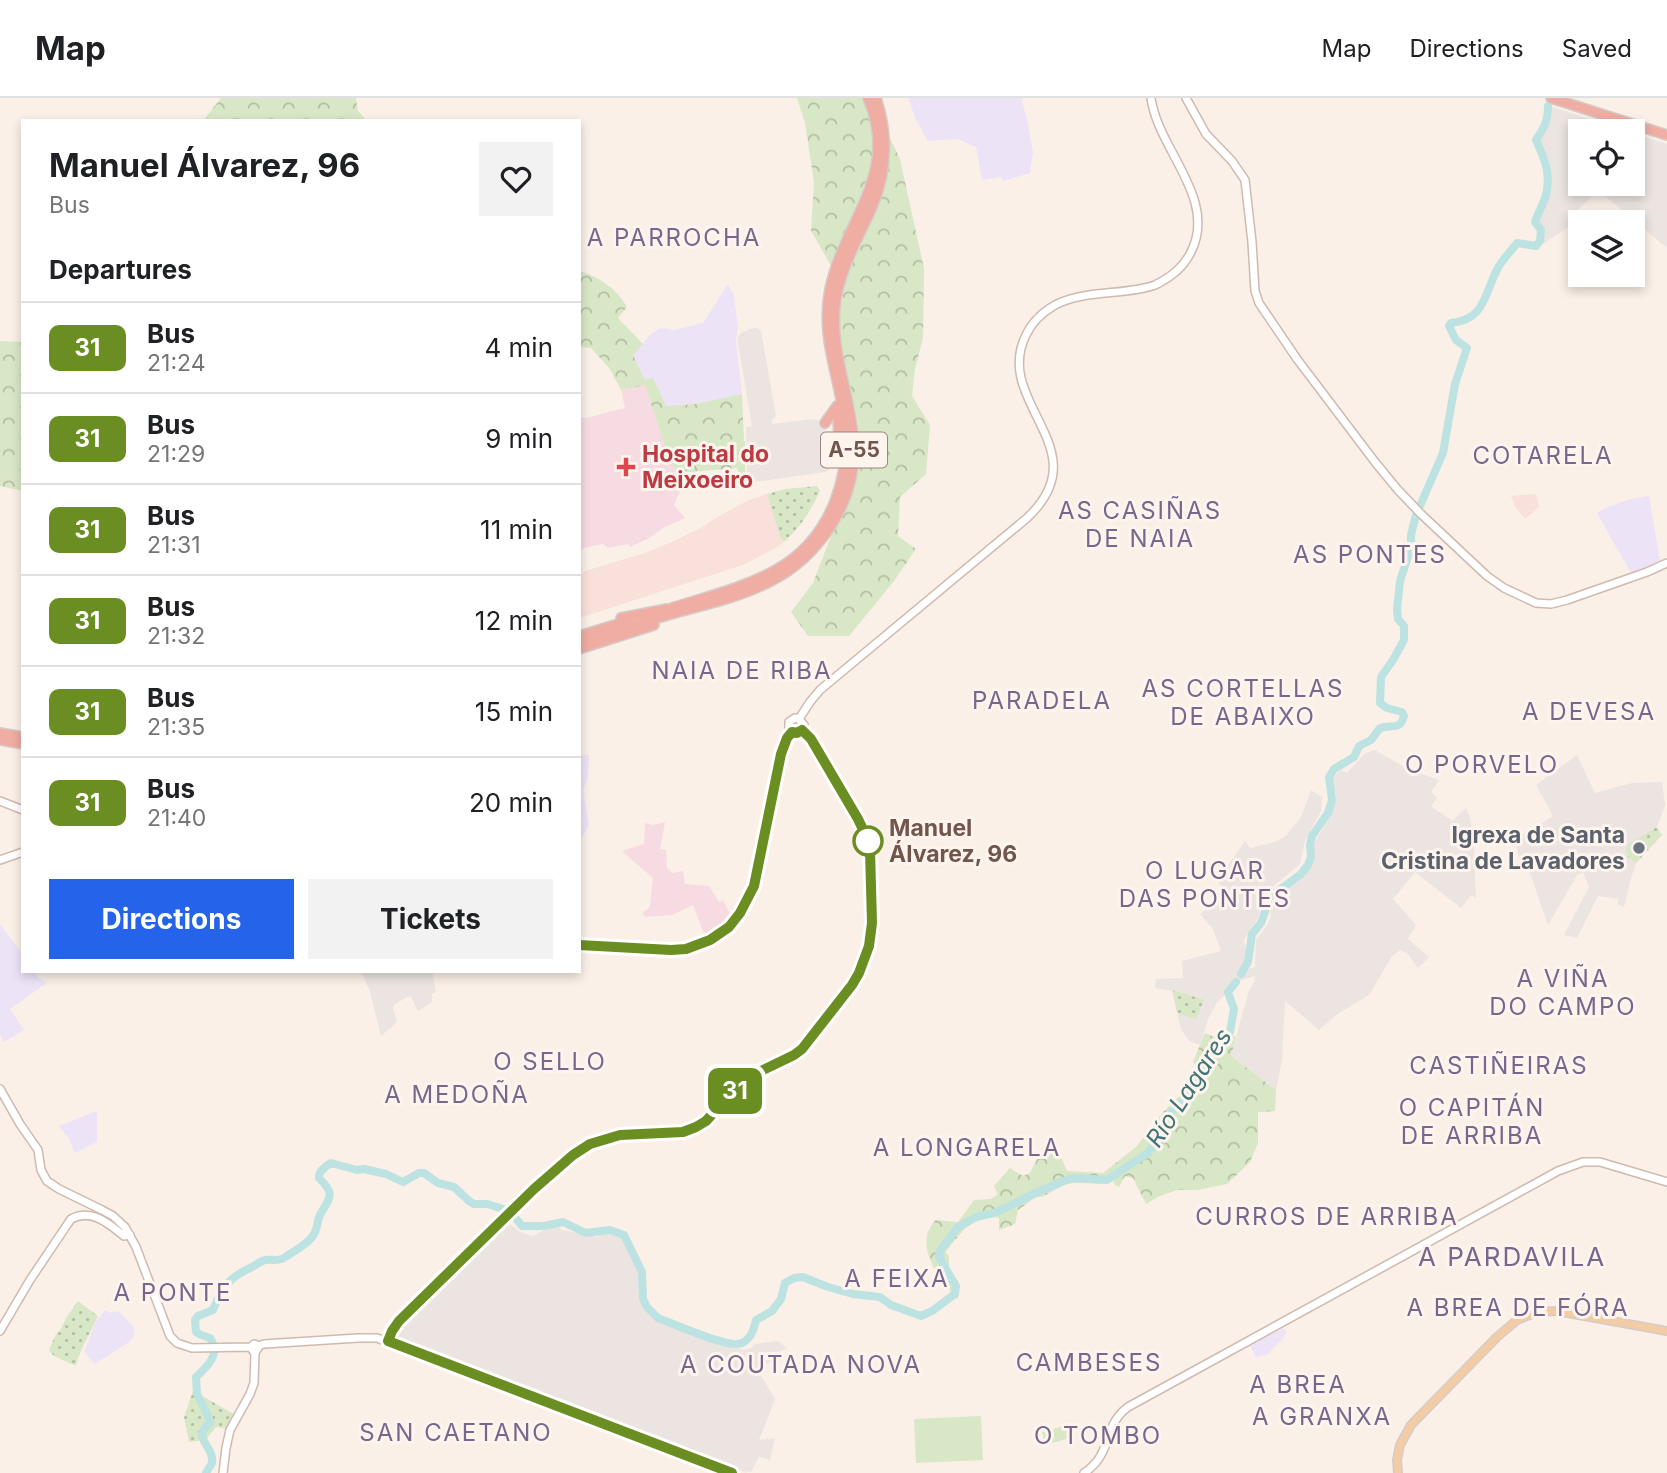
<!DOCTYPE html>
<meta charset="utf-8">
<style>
:root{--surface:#fff;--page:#f2f2f2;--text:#202124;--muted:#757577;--line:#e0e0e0;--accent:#2563eb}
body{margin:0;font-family:Inter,sans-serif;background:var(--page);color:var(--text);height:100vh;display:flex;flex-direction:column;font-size:26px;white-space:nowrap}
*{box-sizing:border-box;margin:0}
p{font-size:23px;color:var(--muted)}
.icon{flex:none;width:38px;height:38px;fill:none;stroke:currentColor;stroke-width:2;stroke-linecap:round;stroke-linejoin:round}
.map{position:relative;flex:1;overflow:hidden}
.drawer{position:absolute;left:21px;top:21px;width:560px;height:854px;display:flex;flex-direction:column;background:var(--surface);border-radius:0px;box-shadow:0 4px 10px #0003}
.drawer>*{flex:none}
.badge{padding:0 14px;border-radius:10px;font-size:24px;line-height:46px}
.tools{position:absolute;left:1568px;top:21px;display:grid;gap:14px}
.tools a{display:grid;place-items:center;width:77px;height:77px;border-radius:0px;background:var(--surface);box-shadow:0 4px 10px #0003;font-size:35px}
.map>.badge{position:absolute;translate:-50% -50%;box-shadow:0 0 0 4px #fff}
h2{padding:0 28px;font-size:26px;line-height:63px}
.round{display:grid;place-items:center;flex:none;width:74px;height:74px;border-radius:0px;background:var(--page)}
.headline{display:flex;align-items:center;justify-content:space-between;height:119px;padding:0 28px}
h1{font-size:33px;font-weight:700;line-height:52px}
.primary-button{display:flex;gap:14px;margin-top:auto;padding:14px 28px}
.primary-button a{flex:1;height:80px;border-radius:0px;background:var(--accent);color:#fff;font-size:28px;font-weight:700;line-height:80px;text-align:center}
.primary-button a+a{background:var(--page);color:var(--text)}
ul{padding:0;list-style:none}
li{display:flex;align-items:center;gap:21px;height:91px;padding:0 28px;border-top:2px solid var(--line)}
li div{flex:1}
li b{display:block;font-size:26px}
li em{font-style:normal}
li .badge{min-width:77px;font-weight:700;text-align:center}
header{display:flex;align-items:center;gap:42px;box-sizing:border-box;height:98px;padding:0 35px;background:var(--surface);border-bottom:2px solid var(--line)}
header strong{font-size:33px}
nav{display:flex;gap:38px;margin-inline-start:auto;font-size:24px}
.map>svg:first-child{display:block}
</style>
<header>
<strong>Map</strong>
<nav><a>Map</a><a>Directions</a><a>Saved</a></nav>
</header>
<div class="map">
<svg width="1667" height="1375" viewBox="0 0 1667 1375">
<defs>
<pattern id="green-dots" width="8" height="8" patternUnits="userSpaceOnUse" patternTransform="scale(1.75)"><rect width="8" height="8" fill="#d8e7c6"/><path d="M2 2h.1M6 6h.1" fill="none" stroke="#b4bea3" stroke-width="1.8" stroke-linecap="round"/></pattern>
<pattern id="forest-crowns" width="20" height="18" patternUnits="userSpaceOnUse" patternTransform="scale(1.75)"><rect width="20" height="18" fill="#d8e7c6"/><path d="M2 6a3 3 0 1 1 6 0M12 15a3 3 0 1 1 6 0" fill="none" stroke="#b4bea3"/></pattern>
</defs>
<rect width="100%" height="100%" fill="#faf0e7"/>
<!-- commercial -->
<g fill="#fae0db">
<path d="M 767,396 L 780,439 L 784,444 L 774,451 L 743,467 L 579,520 L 579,479 L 585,473 L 648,454 L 669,445 L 697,432 L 726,414 L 749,402 Z"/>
<path d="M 1536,396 L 1539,409 L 1525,421 L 1516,410 L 1511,398 Z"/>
</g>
<!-- industrial -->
<g fill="#ebe4e0">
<path d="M 1550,8 L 1626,33 L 1580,33 L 1580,86 L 1633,86 L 1633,35 L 1667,46 L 1667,150 L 1598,92 L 1578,112 L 1580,121 L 1543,146 L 1543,131 L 1537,124 L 1548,97 L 1549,72 L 1548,62 L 1538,42 L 1547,29 L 1550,20 Z"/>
<path d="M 753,230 L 757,230 L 761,233 L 776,318 L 772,322 L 772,326 L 813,321 L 820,323 L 825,330 L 829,344 L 830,367 L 829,372 L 825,374 L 747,385 L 746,329 L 752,328 L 738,245 L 738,239 L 742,234 Z"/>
<path d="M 1375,652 L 1408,671 L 1439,682 L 1431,694 L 1437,700 L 1431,708 L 1452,723 L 1466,710 L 1470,719 L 1474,746 L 1476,800 L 1471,797 L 1461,810 L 1415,774 L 1393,801 L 1416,827 L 1408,841 L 1429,859 L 1418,870 L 1407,855 L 1400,852 L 1392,858 L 1369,897 L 1336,917 L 1319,932 L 1285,903 L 1282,962 L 1276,992 L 1231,958 L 1249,892 L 1254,885 L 1255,878 L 1239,883 L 1231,887 L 1228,894 L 1217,904 L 1208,921 L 1200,947 L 1189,943 L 1181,931 L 1172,893 L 1155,890 L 1156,881 L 1183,880 L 1182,863 L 1221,853 L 1213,831 L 1200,816 L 1221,801 L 1226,793 L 1217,783 L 1245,743 L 1250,750 L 1275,744 L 1286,738 L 1301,719 L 1311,692 L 1322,699 L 1321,713 L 1305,743 L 1300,766 L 1263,797 L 1258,820 L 1243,843 L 1246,848 L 1246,865 L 1238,874 L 1255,869 L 1256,842 L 1268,826 L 1271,818 L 1270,809 L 1283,792 L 1296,784 L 1308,773 L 1313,763 L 1314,745 L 1330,719 L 1336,702 L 1336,696 L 1331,685 L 1334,678 L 1341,672 L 1347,675 L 1365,655 Z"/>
<path d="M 1577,657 L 1595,695 L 1632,685 L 1662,684 L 1665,707 L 1657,729 L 1631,744 L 1628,759 L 1636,765 L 1630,784 L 1624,809 L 1617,806 L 1619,801 L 1598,798 L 1577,840 L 1564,837 L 1589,789 L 1583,774 L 1577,777 L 1548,827 L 1530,775 L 1525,770 L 1523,771 L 1514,742 L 1553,718 L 1536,687 Z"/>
<path d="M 361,873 L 432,873 L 436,894 L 432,896 L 432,904 L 418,913 L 411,899 L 407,899 L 394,907 L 393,911 L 397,922 L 395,926 L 381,938 L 370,894 Z"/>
<path d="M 506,1123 L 520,1134 L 532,1138 L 538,1136 L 545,1131 L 557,1127 L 562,1132 L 597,1139 L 604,1136 L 624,1138 L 641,1173 L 640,1182 L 642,1203 L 649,1215 L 655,1221 L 744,1252 L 751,1250 L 755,1246 L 778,1243 L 787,1250 L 774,1256 L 776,1261 L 757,1271 L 775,1301 L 759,1342 L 775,1340 L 770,1362 L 759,1359 L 751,1374 L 747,1373 L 746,1375 L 740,1372 L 736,1374 L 472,1269 L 396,1241 L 396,1236 L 401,1227 Z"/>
</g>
<!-- education -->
<g fill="#ede3f7">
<path d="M 908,0 L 1021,0 L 1027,21 L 1033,54 L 1030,75 L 1003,83 L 1001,79 L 982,82 L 976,49 L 957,41 L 928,43 L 916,22 Z"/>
<path d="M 728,186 L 734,197 L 738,229 L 736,244 L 742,296 L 695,306 L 666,308 L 653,281 L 645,282 L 633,257 L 649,238 L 660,230 L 675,232 L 703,225 Z"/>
<path d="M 1649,398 L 1660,463 L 1656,466 L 1631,475 L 1597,415 L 1605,410 L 1631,401 Z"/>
<path d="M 579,657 L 589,657 L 588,679 L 583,692 L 589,727 L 579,744 Z"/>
<path d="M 0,826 L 23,857 L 23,873 L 34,873 L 40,881 L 47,885 L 10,911 L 24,932 L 4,944 L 0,937 Z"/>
<path d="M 97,1013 L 97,1044 L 75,1055 L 69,1041 L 59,1028 Z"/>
<path d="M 105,1212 L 111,1215 L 115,1213 L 120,1215 L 133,1228 L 135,1236 L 129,1244 L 95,1266 L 84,1254 L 95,1225 Z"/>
<path d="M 1284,1230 L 1287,1234 L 1283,1240 L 1267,1257 L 1256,1259 L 1250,1248 Z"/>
</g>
<!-- medical -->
<g fill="#f7dbe2">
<path d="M 645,286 L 670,364 L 686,386 L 683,387 L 674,407 L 685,420 L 665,429 L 649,440 L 630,449 L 628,446 L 608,450 L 603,446 L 584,450 L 579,454 L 579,319 L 586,320 L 625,310 L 621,292 Z"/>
<path d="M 665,724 L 660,751 L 666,752 L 667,770 L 673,775 L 683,773 L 685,786 L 709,788 L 719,804 L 723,802 L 731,818 L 724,827 L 705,838 L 693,807 L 672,817 L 646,819 L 643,817 L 643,814 L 647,812 L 650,808 L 653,780 L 622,753 L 644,746 L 645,725 L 653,727 Z"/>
</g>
<!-- green -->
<g fill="url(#green-dots)">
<path d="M 817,388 L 820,393 C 811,412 800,430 784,444 L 780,439 L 767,396 L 785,391 Z"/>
<path d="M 1657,729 L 1662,737 L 1636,765 L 1628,759 L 1626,750 L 1631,744 Z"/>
<path d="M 1173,892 L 1204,902 L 1196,921 L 1177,915 Z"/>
<path d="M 78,1203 L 98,1218 L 79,1257 L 76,1268 L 54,1258 L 49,1252 L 56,1236 L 61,1231 L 66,1220 Z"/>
<path d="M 193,1293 L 234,1316 L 227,1331 L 216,1329 L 205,1342 L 189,1344 L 184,1319 Z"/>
</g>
<!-- forest -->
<g fill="url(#forest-crowns)">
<path d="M 221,0 L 356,0 L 358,13 L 367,23 L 203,23 Z"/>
<path d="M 797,0 L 871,0 L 900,61 L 924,171 L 923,240 L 915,271 L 912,298 L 930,327 L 926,376 L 900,399 L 898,438 L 916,451 L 894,483 L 849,538 L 808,538 L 791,514 L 813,485 L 834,430 L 852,393 L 858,366 L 859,343 L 858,324 L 843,259 L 839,218 L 846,182 L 830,166 L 811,133 L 814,84 L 805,25 Z"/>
<path d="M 579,173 C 598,178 617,191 627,209 L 618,220 L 643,246 L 633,257 L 645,282 L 653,280 L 666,308 L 695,306 L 742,296 L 744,343 L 745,343 L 745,388 L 743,389 L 737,370 L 678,375 L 670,364 L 645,287 L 621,292 L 610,271 L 591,250 L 579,249 Z"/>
<path d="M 0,243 L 23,244 L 23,393 L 0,388 Z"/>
<path d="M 1225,933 L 1236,939 L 1231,958 L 1276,992 L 1275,1013 L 1258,1014 L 1258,1045 L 1250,1064 L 1227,1086 L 1197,1092 L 1177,1092 L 1160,1098 L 1146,1106 L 1133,1080 L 1125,1078 L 1119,1089 L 1115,1087 L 1113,1082 C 1097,1090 1079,1081 1062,1088 C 1053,1091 1047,1100 1036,1099 L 1018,1112 L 1015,1126 L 999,1132 L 999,1120 L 978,1115 L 945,1154 L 949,1158 L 949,1169 L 958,1185 L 958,1201 C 942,1185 923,1161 927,1137 C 928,1132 933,1127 935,1122 L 958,1124 L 974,1102 L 991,1101 L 998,1096 L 994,1088 L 1010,1070 L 1023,1078 L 1030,1075 L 1044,1048 L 1061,1059 L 1067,1073 L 1103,1075 L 1136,1049 L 1164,1013 L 1190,989 L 1197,970 L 1193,964 L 1205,935 L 1219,941 Z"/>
</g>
<!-- pitch -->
<g fill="#d8e7c6">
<path d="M 981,1318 L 983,1362 L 916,1365 L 914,1321 Z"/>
<path d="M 1067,1327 L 1070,1340 L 1045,1347 L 1042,1334 Z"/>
</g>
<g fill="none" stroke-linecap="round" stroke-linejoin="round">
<!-- river -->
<g stroke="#bde2e2" stroke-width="8">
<path d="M 1241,876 L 1248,864 L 1252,836 L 1261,825 L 1270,799 L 1301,776 L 1308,767 L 1311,759 L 1310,747 L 1312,738 L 1328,715 L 1332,702 L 1329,679 L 1334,671 L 1354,659 L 1359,648 L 1371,642 L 1380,630 C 1392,626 1400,633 1404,618 L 1402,614 L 1387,610 L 1380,605 L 1381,579 L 1393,562 L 1404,542 L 1404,528 L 1398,521 L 1397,511 L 1400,483 L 1411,449 L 1411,437 L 1416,417 L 1443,355 L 1455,286 L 1467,250 L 1456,242 L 1449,228 L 1451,225 C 1487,221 1484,194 1499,168 C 1504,160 1511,153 1517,145 L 1536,148 L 1540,143 L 1541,132 L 1535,124 C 1538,115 1543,107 1546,97 C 1551,75 1545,62 1536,42 C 1544,30 1548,23 1548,8"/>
<path d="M 513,1117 L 522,1128 L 544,1128 L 563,1124 L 586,1135 L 610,1132 L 624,1137 L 642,1174 L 643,1201 L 647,1209 L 658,1220 C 674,1226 724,1248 737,1246 C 750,1245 754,1232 756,1222 L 772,1213 L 781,1201 L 785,1185 L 794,1180 L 803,1179 L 828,1189 L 853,1196 L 880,1199 L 891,1207 L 921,1218 L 932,1213 L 955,1196 L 956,1188 L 939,1159 L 940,1153 L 957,1130 L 976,1119 L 994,1115 L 1010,1108 L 1029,1098 L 1066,1082 L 1073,1080 L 1107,1082 L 1148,1055 L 1156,1044 L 1161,1028 L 1167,1018 L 1190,997 L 1196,988 L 1207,959 L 1212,951 L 1230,934 L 1234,911 L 1228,894 L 1236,884"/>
<path d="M 206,1375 C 207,1373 211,1367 212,1365 C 215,1348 190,1340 210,1325 L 210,1322 L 197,1296 L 196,1279 C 208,1268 221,1256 210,1240 L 201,1237 L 196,1234 L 195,1222 L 198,1218 L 213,1212 C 222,1190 228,1180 250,1170 C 255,1168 260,1163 265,1162 C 271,1161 275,1163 282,1161 C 292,1154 308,1147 314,1136 C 318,1130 317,1121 321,1115 C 331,1098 335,1096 319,1080 C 318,1073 326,1068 331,1065 L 357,1072 L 364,1071 L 386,1076 L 403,1084 L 419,1075 L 424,1075 L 438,1085 L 454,1089 L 469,1103 L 474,1106 L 487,1106 L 507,1112"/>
</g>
<!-- secondary casing -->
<g stroke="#d0b9ae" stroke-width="10">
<g id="secondary">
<path d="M 1186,0 L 1206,36 L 1232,63 L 1245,82 L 1252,144 L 1255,193 L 1259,205 L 1297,261 L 1375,364 L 1398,392 L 1421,416 L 1487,478 L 1504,490 L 1536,505 L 1551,506 L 1567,502 L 1647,474 L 1667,465"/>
<path d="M 792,634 L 789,631 L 789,624 L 795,620 L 799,621 L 810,604 L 820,592 L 1027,420 C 1101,351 992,305 1026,237 C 1032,224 1043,214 1055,207 C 1086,191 1124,198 1155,187 C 1171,179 1183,170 1191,154 C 1218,100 1158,52 1151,0"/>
<path d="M 0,703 L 23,712"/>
<path d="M 0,762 L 23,754"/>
<path d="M 579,847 C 599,848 619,849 638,851 C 654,852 671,854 686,851 C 748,838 756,783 766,730 C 771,706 776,681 781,657 L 787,640 L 792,634 L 797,635 L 802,632 L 804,627 L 799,621"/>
<path d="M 0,991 L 20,1026 L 38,1052 L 41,1072 L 47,1083 L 59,1091 L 102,1112 L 113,1118 L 125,1129 L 136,1149 L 170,1238 L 177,1245 L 192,1250 L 251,1249 L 254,1246 L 257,1247 L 258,1250 L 256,1253 L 253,1253 L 251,1249"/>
<path d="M 0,1233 L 30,1182 L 71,1121 C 92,1110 109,1126 124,1138 L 130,1137"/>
<path d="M 258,1248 L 264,1246 L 358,1240 L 377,1240 L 732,1375"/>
<path d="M 223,1375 L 226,1350 L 230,1332 L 250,1296 L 254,1285 L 255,1254"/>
<path d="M 1084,1375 C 1114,1355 1102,1328 1128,1309 L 1558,1073 L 1583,1064 L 1600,1064 L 1667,1084"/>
</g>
</g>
<!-- primary casing -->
<g stroke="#d5ccca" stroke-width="10">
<path id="primary" d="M 1398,1375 L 1397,1362 L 1400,1347 L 1411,1327 L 1497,1239 L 1517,1222 L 1537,1214 L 1557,1213 L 1667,1233"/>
</g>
<!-- highway casing -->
<g stroke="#d5ccca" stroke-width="12">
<g id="highway">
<path d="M 1551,0 L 1667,37"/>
<path d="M 825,325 L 837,308"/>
<path d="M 834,363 L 839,342 L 838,318"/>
<path d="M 672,510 C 706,499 744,490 776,472 C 833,440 854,374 843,312 C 836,270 821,234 830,191 C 844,123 901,76 868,0"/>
<path d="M 621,520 L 667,511"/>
<path d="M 579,538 L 628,523"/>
<path d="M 579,545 C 610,535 640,525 671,516 C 704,507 740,499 771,483 C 818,459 853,407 854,355 C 854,305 830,258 835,208 C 839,172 858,141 872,109 C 887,74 888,36 876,0"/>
<path d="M 579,551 L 654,527"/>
<path d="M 0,635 L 23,639"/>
<path d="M 0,642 L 23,646"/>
</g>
</g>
<!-- secondary -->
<use href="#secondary" stroke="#fff" stroke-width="7"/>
<!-- primary -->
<use href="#primary" stroke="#f3cca5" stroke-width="7"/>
<!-- highway -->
<use href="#highway" stroke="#efada3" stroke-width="9"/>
</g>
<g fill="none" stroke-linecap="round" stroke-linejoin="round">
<!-- line casing -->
<g stroke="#fff" stroke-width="16">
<path id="line" d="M 579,847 L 671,852 L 686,851 L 710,842 L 729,829 L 740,815 L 754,788 L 781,656 L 787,640 L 792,634 L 797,635 L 802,632 L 811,641 L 858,721 L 867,740 L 870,752 L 872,825 L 869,848 L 859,875 L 852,887 L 802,951 L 794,957 L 759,974 L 747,982 L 728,999 L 706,1023 L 696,1029 L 683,1034 L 620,1037 L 590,1046 L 573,1057 L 534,1091 L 399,1223 L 392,1233 L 388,1243 L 732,1375"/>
</g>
<!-- line -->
<use href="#line" stroke="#6b8e23" stroke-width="10"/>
</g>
<!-- markers -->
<path fill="#e0444e" stroke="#fdf5ed" stroke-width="2.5" d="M622.5 358.5h7v7h7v7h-7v7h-7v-7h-7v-7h7z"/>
<circle fill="#fff" stroke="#6b8e23" stroke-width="3.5" cx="868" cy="743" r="14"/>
<circle fill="#6b7280" stroke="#fdf5ed" stroke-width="2.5" cx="1639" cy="750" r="7"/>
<g text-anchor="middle" stroke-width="6" stroke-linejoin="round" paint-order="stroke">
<!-- shield labels -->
<rect fill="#fdf5ed" stroke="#9c867d" stroke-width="2" x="821" y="334.5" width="66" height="35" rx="5"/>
<g font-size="21" font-weight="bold" fill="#72564d">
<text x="854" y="359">A-55</text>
</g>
<!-- health labels -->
<g font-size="23" font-weight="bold" fill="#be3a42" stroke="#fdf5ed" text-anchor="start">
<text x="642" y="364">Hospital do<tspan x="642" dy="26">Meixoeiro</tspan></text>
</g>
<!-- stop labels -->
<g font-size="23" font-weight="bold" fill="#72564d" stroke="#fdf5ed" text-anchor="start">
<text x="889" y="738">Manuel<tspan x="889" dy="26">Álvarez, 96</tspan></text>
</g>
<!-- worship labels -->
<g font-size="23" font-weight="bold" fill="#5b616d" stroke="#fdf5ed" text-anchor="end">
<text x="1625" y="745">Igrexa de Santa<tspan x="1625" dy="26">Cristina de Lavadores</tspan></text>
</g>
<!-- neighbourhood labels -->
<g font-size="24" letter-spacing="2" fill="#7a668d" stroke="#fdf5ed">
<text x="674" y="148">A PARROCHA</text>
<text x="1543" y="366">COTARELA</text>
<text x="1140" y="421">AS CASIÑAS<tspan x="1140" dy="28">DE NAIA</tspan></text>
<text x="1370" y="465">AS PONTES</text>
<text x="742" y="581">NAIA DE RIBA</text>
<text x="1243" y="599">AS CORTELLAS<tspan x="1243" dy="28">DE ABAIXO</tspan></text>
<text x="1042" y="611">PARADELA</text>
<text x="1589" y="622">A DEVESA</text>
<text x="1482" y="675">O PORVELO</text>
<text x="1205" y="781">O LUGAR<tspan x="1205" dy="28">DAS PONTES</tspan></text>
<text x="1563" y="889">A VIÑA<tspan x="1563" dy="28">DO CAMPO</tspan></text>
<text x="550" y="972">O SELLO</text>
<text x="1499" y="976">CASTIÑEIRAS</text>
<text x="457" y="1005">A MEDOÑA</text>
<text x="1472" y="1018">O CAPITÁN<tspan x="1472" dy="28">DE ARRIBA</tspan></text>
<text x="967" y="1058">A LONGARELA</text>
<text x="1327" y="1127">CURROS DE ARRIBA</text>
<text x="897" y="1189">A FEIXA</text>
<text x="173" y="1203">A PONTE</text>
<text x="1518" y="1218">A BREA DE FÓRA</text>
<text x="1089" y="1273">CAMBESES</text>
<text x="801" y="1275">A COUTADA NOVA</text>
<text x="1298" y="1295">A BREA</text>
<text x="1322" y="1327">A GRANXA</text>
<text x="456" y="1343">SAN CAETANO</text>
<text x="1098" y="1346">O TOMBO</text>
</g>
<!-- water labels -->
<g font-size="24" font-style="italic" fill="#427376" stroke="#fdf5ed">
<text transform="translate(1189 990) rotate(-57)" y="8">Río Lagares</text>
</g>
<!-- quarter labels -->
<g font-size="26" letter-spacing="2" fill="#7a668d" stroke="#fdf5ed">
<text x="1512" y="1168">A PARDAVILA</text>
</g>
</g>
</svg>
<div class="tools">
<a><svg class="icon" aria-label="locate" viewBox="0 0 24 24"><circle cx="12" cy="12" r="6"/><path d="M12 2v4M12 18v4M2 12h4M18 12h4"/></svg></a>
<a><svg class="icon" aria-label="layers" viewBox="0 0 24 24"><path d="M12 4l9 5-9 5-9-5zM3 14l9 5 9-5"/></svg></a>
</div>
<b class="badge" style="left:735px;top:993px;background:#6b8e23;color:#fff">31</b>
<section class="drawer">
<div class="headline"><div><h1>Manuel Álvarez, 96</h1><p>Bus</p></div><a class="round"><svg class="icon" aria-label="heart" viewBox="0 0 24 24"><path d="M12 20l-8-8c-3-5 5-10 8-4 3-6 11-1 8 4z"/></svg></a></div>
<h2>Departures</h2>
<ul>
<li><span class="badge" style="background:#6b8e23;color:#fff">31</span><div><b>Bus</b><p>21:24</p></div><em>4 min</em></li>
<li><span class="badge" style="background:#6b8e23;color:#fff">31</span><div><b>Bus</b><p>21:29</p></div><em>9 min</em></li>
<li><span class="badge" style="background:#6b8e23;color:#fff">31</span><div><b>Bus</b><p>21:31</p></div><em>11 min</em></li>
<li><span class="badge" style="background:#6b8e23;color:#fff">31</span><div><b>Bus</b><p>21:32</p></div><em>12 min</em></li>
<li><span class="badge" style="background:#6b8e23;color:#fff">31</span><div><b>Bus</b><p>21:35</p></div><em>15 min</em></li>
<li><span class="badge" style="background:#6b8e23;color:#fff">31</span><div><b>Bus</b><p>21:40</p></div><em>20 min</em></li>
</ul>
<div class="primary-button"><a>Directions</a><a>Tickets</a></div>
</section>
</div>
